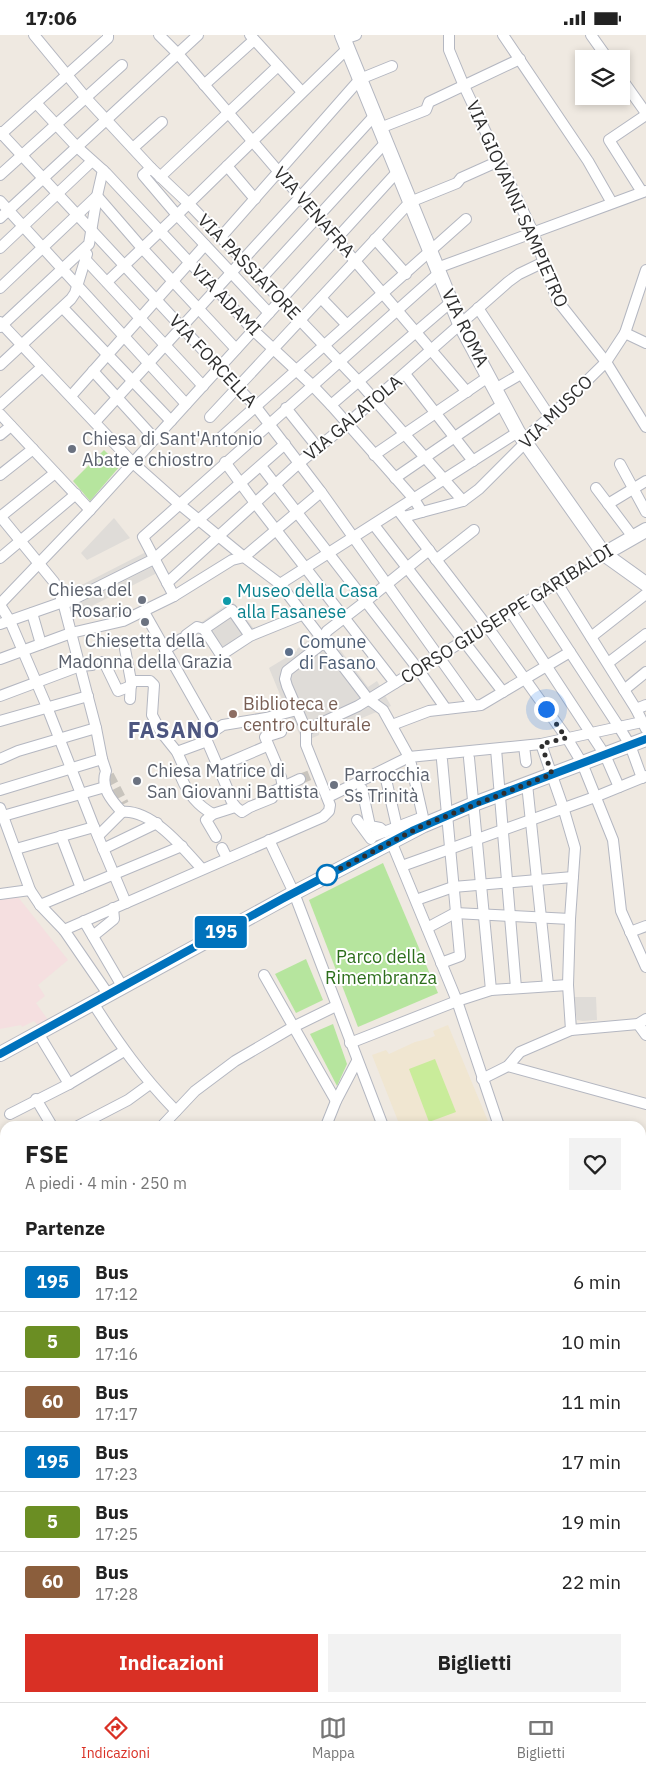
<!DOCTYPE html>
<html lang="it">
<meta charset="utf-8">
<style>
:root{--surface:#fff;--page:#f2f2f2;--text:#222;--muted:#767676;--line:#e0e0e0;--accent:#d93025}
body{margin:0;font-family:"IBM Plex Sans",sans-serif;background:var(--page);color:var(--text);height:100vh;display:flex;flex-direction:column;font-size:19px;white-space:nowrap}
*{box-sizing:border-box;margin:0}
p{font-size:16px;color:var(--muted)}
.icon{flex:none;width:28px;height:28px;fill:none;stroke:currentColor;stroke-width:2;stroke-linecap:round;stroke-linejoin:round}
.map{position:relative;flex:1;overflow:hidden}
.sheet{position:absolute;left:0px;top:1086px;width:646px;height:581px;display:flex;flex-direction:column;background:var(--surface);border-radius:15px 15px 0 0;box-shadow:0 2px 8px #0003}
.sheet>*{flex:none}
.badge{padding:0 10px;border-radius:4px;font-size:18px;line-height:32px}
.controls{position:absolute;left:575px;top:15px;display:grid;gap:10px}
.controls a{display:grid;place-items:center;width:55px;height:55px;border-radius:0px;background:var(--surface);box-shadow:0 2px 8px #0003;font-size:25px}
.you{position:absolute;width:25px;height:25px;margin:-12px;border:4px solid #fff;border-radius:50%;background:#1a73e8;box-shadow:0 0 0 8px #1a73e833}
.map>.badge{position:absolute;translate:-50% -50%;box-shadow:0 0 0 2px #fff}
h2{padding:0 25px;font-size:19px;line-height:45px}
.round{display:grid;place-items:center;flex:none;width:52px;height:52px;border-radius:0px;background:var(--page)}
.headline{display:flex;align-items:center;justify-content:space-between;height:85px;padding:0 25px}
h1{font-size:24px;font-weight:800;line-height:38px}
.action{display:flex;gap:10px;margin-top:auto;padding:10px 25px}
.action a{flex:1;height:58px;border-radius:0px;background:var(--accent);color:#fff;font-size:20px;font-weight:800;line-height:58px;text-align:center}
.action a+a{background:var(--page);color:var(--text)}
ul{padding:0;list-style:none}
li{display:flex;align-items:center;gap:15px;height:60px;padding:0 25px;border-top:1px solid var(--line)}
li div{flex:1}
li b{display:block;font-size:19px}
li em{font-style:normal}
li .badge{min-width:55px;font-weight:700;text-align:center}
.status{display:flex;justify-content:space-between;align-items:center;height:35px;padding:0 25px;background:var(--surface);direction:ltr}
.status svg{height:14px;fill:currentColor}
.tabs{display:flex;justify-content:space-around;align-items:center;height:70px;border-top:1px solid var(--line);background:var(--surface);font-size:14px;color:var(--muted)}
.tabs a{display:grid;justify-items:center;gap:2px}
.tabs .selected{color:var(--accent)}
.map>svg:first-child{display:block}
</style>
<div class="status"><b>17:06</b><svg viewBox="0 0 49 12"><path d="M0 12V9h3v3zM5 12V6h3v6zM10 12V3h3v9zM15 12V0h3v12zM26 1h20v11H26zM47 4h2v5h-2z"/></svg></div>
<div class="map">
<svg width="646" height="1667" viewBox="0 0 646 1667">
<rect width="100%" height="100%" fill="#efe9e1"/>
<!-- education -->
<path fill="#f0e6d1" d="M 448,990 L 490,1091 L 400,1091 L 372,1020 L 386,1015 L 389,1019 L 415,1007 L 427,1004 L 435,1001 L 433,996 Z"/>
<!-- medical -->
<path fill="#f5dfe0" d="M 18,862 L 68,925 L 38,950 L 45,961 L 36,968 L 48,985 L 39,991 L 34,986 L 22,992 L 21,990 L 0,994 L 0,865 Z"/>
<!-- green -->
<g fill="#b6e59e">
<path d="M 104,415 L 120,431 L 90,466 L 73,446 Z"/>
<path d="M 383,828 L 438,958 L 358,992 L 309,865 Z"/>
<path d="M 306,924 L 323,965 L 296,978 L 275,939 Z"/>
<path d="M 333,989 L 347,1029 L 337,1051 L 310,999 Z"/>
</g>
<!-- pitch -->
<path fill="#c9ec9a" d="M 435,1024 L 456,1077 L 429,1087 L 409,1034 Z"/>
<!-- plaza -->
<g fill="#dfdcd8">
<path d="M 114,483 L 130,503 L 87,525 L 81,518 Z"/>
<path d="M 146,517 L 157,538 L 76,579 L 66,558 Z"/>
<path d="M 232,566 L 255,595 L 252,606 L 221,628 L 196,591 Z"/>
<path d="M 323,592 L 368,652 L 377,646 L 391,671 L 333,695 L 328,697 L 326,695 L 319,698 L 319,700 L 310,704 L 300,700 L 281,662 L 269,633 L 297,616 L 297,614 Z"/>
<path d="M 573,962 L 596,962 L 597,985 L 583,986 L 577,985 Z"/>
</g>
<g fill="none" stroke-linecap="round" stroke-linejoin="round">
<!-- street-tunnel -->
<g stroke="#c8c4bd" stroke-width="10" stroke-dasharray="10 5" stroke-linecap="butt">
<path d="M 109,740 L 124,769"/>
<path d="M 300,744 L 310,740"/>
</g>
<!-- street casing -->
<g stroke="#b4b7c1" stroke-width="12">
<g id="street">
<path d="M 34,0 L 86,63 L 151,133 L 188,168 L 359,347 L 463,466"/>
<path d="M 159,0 L 178,19 L 467,357"/>
<path d="M 250,0 L 302,57"/>
<path d="M 449,0 L 449,15 L 464,51 L 533,197 L 557,265 L 606,327 L 646,392"/>
<path d="M 503,0 L 588,126 L 612,168"/>
<path d="M 591,0 L 608,24"/>
<path d="M 344,4 L 356,0"/>
<path d="M 621,43 L 646,78"/>
<path d="M 204,50 L 254,5"/>
<path d="M 36,68 L 77,112 L 106,138 L 190,228 L 216,254 L 253,295 L 312,350 L 331,370 L 414,464 L 422,477 L 404,482"/>
<path d="M 380,93 L 426,75 L 429,67 L 520,24"/>
<path d="M 0,97 L 256,372 L 321,457 L 474,671"/>
<path d="M 0,100 L 108,3 L 108,0"/>
<path d="M 133,113 L 162,87"/>
<path d="M 227,131 L 255,164"/>
<path d="M 151,133 L 143,140 L 177,180 L 348,13"/>
<path d="M 0,140 L 122,30"/>
<path d="M 160,142 L 278,31"/>
<path d="M 642,157 L 609,105 L 646,80"/>
<path d="M 97,161 L 142,213 L 236,314"/>
<path d="M 0,166 L 186,369"/>
<path d="M 0,183 L 198,0"/>
<path d="M 221,202 L 360,44 L 392,31"/>
<path d="M 375,204 L 406,239"/>
<path d="M 0,213 L 92,126"/>
<path d="M 85,224 L 203,351"/>
<path d="M 437,233 L 646,156"/>
<path d="M 261,244 L 386,107"/>
<path d="M 107,247 L 177,180 L 269,278"/>
<path d="M 0,253 L 97,161 L 103,135"/>
<path d="M 321,263 L 347,290"/>
<path d="M 63,273 L 171,386"/>
<path d="M 478,273 L 550,382"/>
<path d="M 0,287 L 133,428 L 178,468 L 244,522 L 280,549 L 368,664 L 383,675 L 409,722"/>
<path d="M 0,292 L 89,209 L 97,161"/>
<path d="M 625,298 L 646,308"/>
<path d="M 0,330 L 71,264 L 75,258 L 87,219"/>
<path d="M 93,336 L 155,404"/>
<path d="M 405,339 L 473,426"/>
<path d="M 495,354 L 521,339"/>
<path d="M 71,361 L 205,210"/>
<path d="M 0,370 L 42,332"/>
<path d="M 331,370 L 451,267"/>
<path d="M 286,373 L 318,413"/>
<path d="M 0,379 L 90,475"/>
<path d="M 210,382 L 410,167 L 457,148 L 461,143 L 499,126"/>
<path d="M 95,387 L 375,80"/>
<path d="M 0,400 L 11,391"/>
<path d="M 217,406 L 466,184"/>
<path d="M 374,420 L 488,342"/>
<path d="M 225,427 L 255,468 L 395,648"/>
<path d="M 620,429 L 646,477"/>
<path d="M 261,431 L 418,634 L 446,674"/>
<path d="M 0,440 L 33,414"/>
<path d="M 395,443 L 503,369"/>
<path d="M 596,453 L 633,502"/>
<path d="M 608,469 L 646,446"/>
<path d="M 398,475 L 487,591 L 567,703 L 582,728 L 613,805 L 621,876 L 646,932"/>
<path d="M 422,477 L 463,466 L 479,454 L 525,408 L 532,397 L 550,382 L 606,327 L 625,298 L 646,235"/>
<path d="M 0,481 L 54,547 L 63,567 L 96,693 L 102,724 L 106,736 C 100,752 111,765 122,777 C 152,774 184,814 202,834"/>
<path d="M 0,482 L 55,438"/>
<path d="M 374,490 L 503,657"/>
<path d="M 429,515 L 366,566 L 327,596 L 318,612 L 287,636 L 285,644 L 287,651 L 306,695 L 358,671 L 604,519"/>
<path d="M 0,523 L 76,459"/>
<path d="M 436,525 L 474,495"/>
<path d="M 167,548 L 299,428 L 347,389 L 508,247 L 519,239 L 544,227"/>
<path d="M 557,548 L 636,674 L 646,694"/>
<path d="M 280,549 L 518,397"/>
<path d="M 174,561 L 143,502 L 439,238"/>
<path d="M 534,562 L 619,692 L 630,710 L 642,743"/>
<path d="M 0,569 L 90,475 L 398,136"/>
<path d="M 64,569 L 154,524 L 285,409"/>
<path d="M 0,570 L 10,586 L 47,672 L 94,792 L 126,868"/>
<path d="M 144,577 L 212,697"/>
<path d="M 511,577 L 605,720 L 619,752"/>
<path d="M 32,578 L 41,609"/>
<path d="M 0,589 L 63,567"/>
<path d="M 186,600 L 197,592 L 204,594"/>
<path d="M 250,601 L 232,575 L 204,594 L 221,620 L 250,601 L 304,579"/>
<path d="M 591,602 L 646,559"/>
<path d="M 125,614 L 131,646 L 130,664"/>
<path d="M 165,615 L 181,604"/>
<path d="M 0,624 L 71,598 L 123,586 L 174,561 L 232,525 L 244,522 L 321,457"/>
<path d="M 102,627 L 104,627 L 118,656 L 131,651"/>
<path d="M 608,628 L 646,599"/>
<path d="M 131,646 L 150,646 L 154,650 L 152,680 L 161,697 L 177,717 L 186,737 L 181,742 C 188,759 198,771 213,779"/>
<path d="M 624,655 L 646,637"/>
<path d="M 0,661 L 80,631 L 92,630"/>
<path d="M 636,674 L 646,670"/>
<path d="M 0,686 L 88,661"/>
<path d="M 392,690 L 429,676 L 481,670 L 570,617"/>
<path d="M 208,700 L 223,690 L 266,683 L 297,675"/>
<path d="M 207,706 L 228,755 C 230,765 233,771 242,777 L 250,772 L 272,763 L 272,757 L 300,744"/>
<path d="M 541,709 L 563,772 L 575,813 L 570,884 L 568,950 L 571,995"/>
<path d="M 524,711 L 526,727"/>
<path d="M 496,714 L 516,953"/>
<path d="M 177,717 L 207,706"/>
<path d="M 469,723 L 491,955"/>
<path d="M 0,724 L 18,716 L 96,693"/>
<path d="M 218,732 L 267,711"/>
<path d="M 279,735 L 265,702 L 281,697"/>
<path d="M 385,740 L 397,792"/>
<path d="M 281,742 L 283,752"/>
<path d="M 527,749 L 548,950"/>
<path d="M 362,754 L 370,791 L 380,793 L 385,797"/>
<path d="M 0,755 L 102,724"/>
<path d="M 328,762 L 409,722 L 541,709 L 642,687"/>
<path d="M 0,773 L 30,855 L 40,870 L 64,895 L 108,959"/>
<path d="M 3,781 L 105,752"/>
<path d="M 357,785 L 371,804"/>
<path d="M 61,801 L 81,853"/>
<path d="M 98,801 L 122,777"/>
<path d="M 216,802 L 206,785 L 213,779 L 235,772"/>
<path d="M 371,802 L 423,782 L 411,729"/>
<path d="M 269,805 L 294,858 L 383,1091"/>
<path d="M 391,806 L 457,966 L 499,1091"/>
<path d="M 222,813 L 227,823"/>
<path d="M 16,814 L 94,792"/>
<path d="M 103,814 L 157,788"/>
<path d="M 402,831 L 595,762 L 646,741"/>
<path d="M 0,859 L 30,855"/>
<path d="M 416,865 L 453,852 L 573,842"/>
<path d="M 40,870 L 182,811"/>
<path d="M 84,886 L 122,951"/>
<path d="M 427,893 L 455,878 L 570,884"/>
<path d="M 64,895 L 323,782 L 329,776 L 330,770 L 306,710 L 306,695"/>
<path d="M 630,897 L 646,891"/>
<path d="M 93,901 L 114,884 L 113,873"/>
<path d="M 441,928 L 460,921 L 442,725"/>
<path d="M 264,940 L 336,1066"/>
<path d="M 93,968 C 119,1009 142,1041 176,1076"/>
<path d="M 638,989 L 646,1000"/>
<path d="M 38,998 L 69,1049"/>
<path d="M 350,1008 L 457,966 L 491,955 L 568,950"/>
<path d="M 508,1031 L 646,1069"/>
<path d="M 482,1044 L 508,1031 L 520,1017 L 571,995 L 638,989 L 646,984"/>
<path d="M 36,1064 L 52,1091"/>
<path d="M 10,1079 L 69,1049 L 124,1016"/>
<path d="M 78,1091 L 128,1065 L 150,1049"/>
<path d="M 162,1091 L 195,1056 L 235,1026 L 293,992 L 336,971"/>
<path d="M 326,1091 L 336,1066 L 357,1026"/>
<path d="M 0,1120 L 5,1129"/>
<path d="M 641,1149 L 646,1132"/>
<path d="M 0,1195 L 5,1193"/>
<path d="M 0,1237 L 5,1245"/>
<path d="M 641,1266 L 646,1265"/>
<path d="M 0,1284 L 5,1282"/>
<path d="M 641,1318 L 646,1319"/>
<path d="M 0,1343 L 5,1351"/>
<path d="M 641,1416 L 646,1420"/>
<path d="M 0,1451 L 5,1447"/>
<path d="M 646,1569 L 642,1573 L 646,1576"/>
<path d="M 641,1610 L 646,1604"/>
<path d="M 49,1662 L 52,1667"/>
<path d="M 250,1662 L 252,1667"/>
<path d="M 340,1662 L 342,1667"/>
<path d="M 411,1662 L 412,1667"/>
<path d="M 423,1662 L 424,1667"/>
<path d="M 21,1667 L 30,1662"/>
<path d="M 151,1667 L 159,1662"/>
<path d="M 268,1667 L 278,1662"/>
<path d="M 507,1667 L 509,1662"/>
<path d="M 598,1667 L 601,1662"/>
</g>
</g>
<!-- secondary casing -->
<g stroke="#b4b7c1" stroke-width="16">
<g id="secondary">
<path d="M 342,0 L 460,289 L 518,397 L 604,519 L 646,549"/>
<path d="M 604,519 L 646,495"/>
<path d="M 0,1019 L 294,858 L 424,790 L 474,769 L 646,704"/>
</g>
</g>
<!-- street -->
<use href="#street" stroke="#fff" stroke-width="10"/>
<!-- secondary -->
<use href="#secondary" stroke="#fff" stroke-width="14"/>
</g>
<g fill="none" stroke-linecap="round" stroke-linejoin="round">
<!-- line casing -->
<g stroke="#fff" stroke-width="11">
<path id="line" d="M 0,1019 L 282,864 L 412,796 L 474,769 L 646,704"/>
</g>
<!-- line -->
<use href="#line" stroke="#0072bc" stroke-width="8"/>
<!-- walk -->
<path stroke="#2e2e2e" stroke-width="5" stroke-dasharray="0 9" d="M 327,840 L 326,841 L 424,790 L 552,739 L 541,709 L 566,703 L 546,674"/>
</g>
<!-- markers -->
<g fill="#6b7280" stroke="#fff" stroke-width="2">
<circle cx="72" cy="414" r="5"/>
<circle cx="142" cy="565" r="5"/>
<circle cx="145" cy="587" r="5"/>
<circle cx="137" cy="746" r="5"/>
<circle cx="334" cy="750" r="5"/>
</g>
<circle fill="#0f9aa8" stroke="#fff" stroke-width="2" cx="227" cy="566" r="5"/>
<circle fill="#5c6f8a" stroke="#fff" stroke-width="2" cx="289" cy="617" r="5"/>
<circle fill="#8d6e63" stroke="#fff" stroke-width="2" cx="233" cy="679" r="5"/>
<circle fill="#fff" stroke="#0072bc" stroke-width="2.5" cx="327" cy="840" r="10"/>
<g text-anchor="middle" stroke-width="4" stroke-linejoin="round" paint-order="stroke">
<!-- street labels -->
<g font-size="18" fill="#2e2e2e" stroke="#fff">
<text transform="translate(517 169) rotate(66)" y="6">VIA GIOVANNI SAMPIETRO</text>
<text transform="translate(314 177) rotate(49)" y="6">VIA VENAFRA</text>
<text transform="translate(249 232) rotate(46)" y="6">VIA PASSIATORE</text>
<text transform="translate(226 265) rotate(46)" y="6">VIA ADAMI</text>
<text transform="translate(465 293) rotate(64)" y="6">VIA ROMA</text>
<text transform="translate(213 326) rotate(47)" y="6">VIA FORCELLA</text>
<text transform="translate(556 377) rotate(-45)" y="6">VIA MUSCO</text>
<text transform="translate(353 383) rotate(-40)" y="6">VIA GALATOLA</text>
<text transform="translate(507 579) rotate(-32)" y="6">CORSO GIUSEPPE GARIBALDI</text>
</g>
<!-- worship labels -->
<g font-size="18" fill="#5b616d" stroke="#fff" text-anchor="start">
<text x="82" y="410">Chiesa di Sant'Antonio<tspan x="82" dy="21">Abate e chiostro</tspan></text>
<text x="132" y="561" text-anchor="end">Chiesa del<tspan x="132" dy="21">Rosario</tspan></text>
<text x="145" y="612" text-anchor="middle">Chiesetta della<tspan x="145" dy="21">Madonna della Grazia</tspan></text>
<text x="147" y="742">Chiesa Matrice di<tspan x="147" dy="21">San Giovanni Battista</tspan></text>
<text x="344" y="746">Parrocchia<tspan x="344" dy="21">Ss Trinità</tspan></text>
</g>
<!-- culture labels -->
<g font-size="18" fill="#0d838f" stroke="#fff" text-anchor="start">
<text x="237" y="562">Museo della Casa<tspan x="237" dy="21">alla Fasanese</tspan></text>
</g>
<!-- service labels -->
<g font-size="18" fill="#4e5e75" stroke="#fff" text-anchor="start">
<text x="299" y="613">Comune<tspan x="299" dy="21">di Fasano</tspan></text>
</g>
<!-- education labels -->
<g font-size="18" fill="#785e54" stroke="#fff" text-anchor="start">
<text x="243" y="675">Biblioteca e<tspan x="243" dy="21">centro culturale</tspan></text>
</g>
<!-- park labels -->
<g font-size="18" fill="#2c6e1b" stroke="#fff">
<text x="381" y="928">Parco della<tspan x="381" dy="21">Rimembranza</tspan></text>
</g>
<!-- district labels -->
<g font-size="22" font-weight="bold" letter-spacing="1" fill="#4d5680" stroke="#fff">
<text x="174" y="703">FASANO</text>
</g>
</g>
</svg>
<div class="controls">
<a><svg class="icon" aria-label="layers" viewBox="0 0 24 24"><path d="M12 4l9 5-9 5-9-5zM3 14l9 5 9-5"/></svg></a>
</div>
<div class="you" style="left:546px;top:674px"></div>
<b class="badge" style="left:221px;top:897px;background:#0072bc;color:#fff">195</b>
<section class="sheet">
<div class="headline"><div><h1>FSE</h1><p>A piedi · 4 min · 250 m</p></div><a class="round"><svg class="icon" aria-label="heart" viewBox="0 0 24 24"><path d="M12 20l-8-8c-3-5 5-10 8-4 3-6 11-1 8 4z"/></svg></a></div>
<h2>Partenze</h2>
<ul>
<li><span class="badge" style="background:#0072bc;color:#fff">195</span><div><b>Bus</b><p>17:12</p></div><em>6 min</em></li>
<li><span class="badge" style="background:#6b8e23;color:#fff">5</span><div><b>Bus</b><p>17:16</p></div><em>10 min</em></li>
<li><span class="badge" style="background:#8b5e3c;color:#fff">60</span><div><b>Bus</b><p>17:17</p></div><em>11 min</em></li>
<li><span class="badge" style="background:#0072bc;color:#fff">195</span><div><b>Bus</b><p>17:23</p></div><em>17 min</em></li>
<li><span class="badge" style="background:#6b8e23;color:#fff">5</span><div><b>Bus</b><p>17:25</p></div><em>19 min</em></li>
<li><span class="badge" style="background:#8b5e3c;color:#fff">60</span><div><b>Bus</b><p>17:28</p></div><em>22 min</em></li>
</ul>
<div class="action"><a>Indicazioni</a><a>Biglietti</a></div>
</section>
</div>
<nav class="tabs">
<a class="selected"><svg class="icon" aria-label="directions" viewBox="0 0 24 24"><path d="M12 3l9 9-9 9-9-9zM9 14v-3h6M13 9l2 2-2 2"/></svg>Indicazioni</a>
<a><svg class="icon" aria-label="map" viewBox="0 0 24 24"><path d="M3 6l6-2 6 2 6-2v14l-6 2-6-2-6 2zM9 4v14M15 6v14"/></svg>Mappa</a>
<a><svg class="icon" aria-label="tickets" viewBox="0 0 24 24"><path d="M3 7h18v10H3zM15 7v10"/></svg>Biglietti</a>
</nav>
